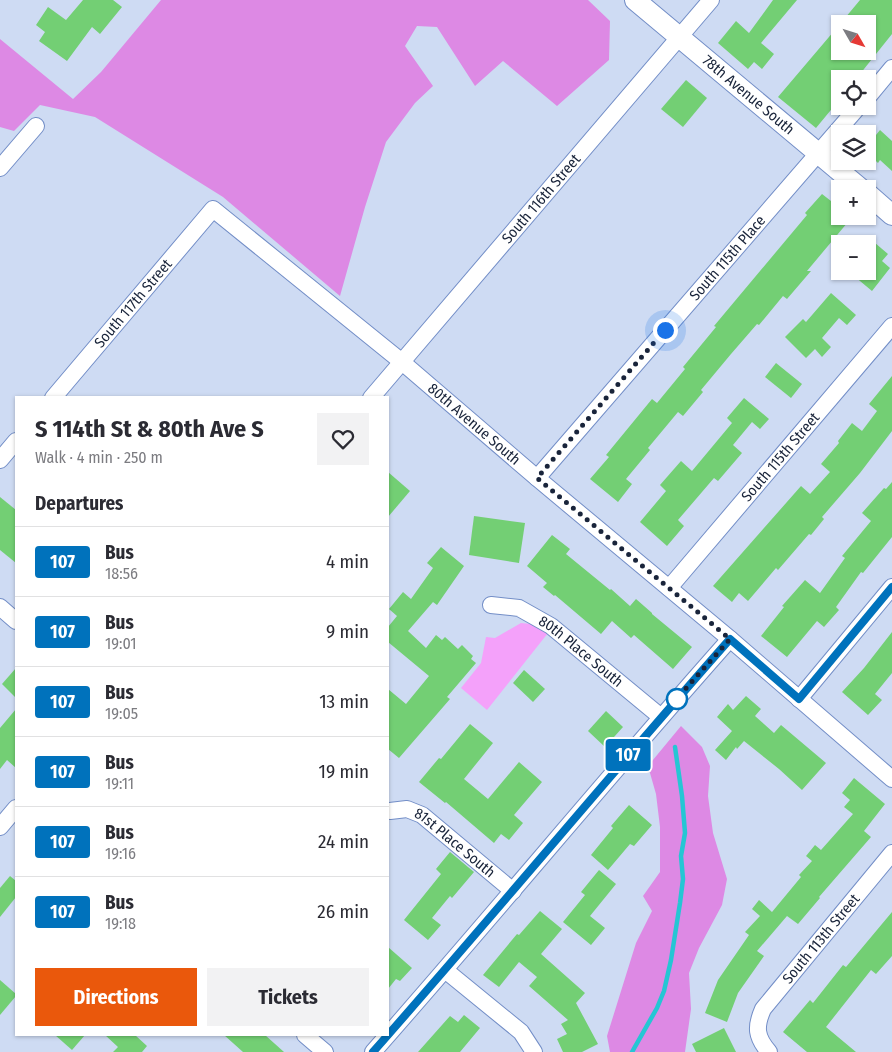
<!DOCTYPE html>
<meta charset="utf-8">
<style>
:root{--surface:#fff;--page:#f2f2f3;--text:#2b2b33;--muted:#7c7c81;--line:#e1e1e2;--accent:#ea580c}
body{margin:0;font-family:"Fira Sans Condensed",sans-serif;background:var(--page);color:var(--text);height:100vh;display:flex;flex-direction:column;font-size:19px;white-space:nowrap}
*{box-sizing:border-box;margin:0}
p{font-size:16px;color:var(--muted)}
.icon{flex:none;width:28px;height:28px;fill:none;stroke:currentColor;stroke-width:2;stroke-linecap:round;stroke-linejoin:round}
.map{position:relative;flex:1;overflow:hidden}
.side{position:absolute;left:15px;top:396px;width:374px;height:640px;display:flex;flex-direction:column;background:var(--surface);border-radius:0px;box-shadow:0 1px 4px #0004}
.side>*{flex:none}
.badge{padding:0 10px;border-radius:4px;font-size:18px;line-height:32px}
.needle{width:32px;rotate:129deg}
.buttons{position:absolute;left:831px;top:15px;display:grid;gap:10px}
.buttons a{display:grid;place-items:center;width:45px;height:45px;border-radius:0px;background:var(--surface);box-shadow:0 1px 4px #0004;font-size:25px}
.you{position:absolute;width:25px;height:25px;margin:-12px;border:4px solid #fff;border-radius:50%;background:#1a73e8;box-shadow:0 0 0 8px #1a73e833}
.map>.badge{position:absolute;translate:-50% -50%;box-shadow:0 0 0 2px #fff}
h2{padding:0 20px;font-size:19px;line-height:45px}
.round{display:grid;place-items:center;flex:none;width:52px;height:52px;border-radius:0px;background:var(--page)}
.head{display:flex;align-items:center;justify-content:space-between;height:85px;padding:0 20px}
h1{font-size:24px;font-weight:700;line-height:38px}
.primary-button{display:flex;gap:10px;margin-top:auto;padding:10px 20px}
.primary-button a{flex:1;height:58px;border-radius:0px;background:var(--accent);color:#fff;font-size:20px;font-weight:700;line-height:58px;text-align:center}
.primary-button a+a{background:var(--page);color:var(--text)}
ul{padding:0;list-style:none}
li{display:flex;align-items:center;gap:15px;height:70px;padding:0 20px;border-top:1px solid var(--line)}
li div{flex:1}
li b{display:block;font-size:19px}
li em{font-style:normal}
li .badge{min-width:55px;font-weight:700;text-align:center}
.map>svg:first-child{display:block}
</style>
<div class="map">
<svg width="892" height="1052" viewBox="0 0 892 1052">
<rect width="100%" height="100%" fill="#cedbf3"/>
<!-- green -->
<path fill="#f4a1fa" d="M 521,623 L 531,624 L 548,633 L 487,710 L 461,688 L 481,663 L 486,637 L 495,638 Z"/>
<!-- forest -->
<g fill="#dd89e4">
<path d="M 161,0 L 588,0 L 610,21 L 609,60 L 557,106 L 503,61 L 475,86 L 437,27 L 417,26 L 405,46 L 433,86 L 415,103 L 386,142 L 365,207 L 340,296 L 223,197 L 95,117 L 40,105 L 14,131 L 0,127 L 0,39 L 73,99 L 101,72 Z"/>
<path d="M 681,726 L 702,747 L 710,766 L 708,796 L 713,833 L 727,879 L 722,905 L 699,948 L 689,973 L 691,1009 L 685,1052 L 610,1052 L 607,1036 L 636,943 L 652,911 L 643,896 L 660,872 L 660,827 L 656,794 L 648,766 Z"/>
</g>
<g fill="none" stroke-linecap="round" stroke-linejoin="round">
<!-- stream -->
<path stroke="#25c6d4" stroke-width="4.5" d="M 632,1052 L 657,1008 L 664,991 L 671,960 L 680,903 L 683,879 L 681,856 L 685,833 L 682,796 L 675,747"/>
</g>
<!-- building -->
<g fill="#73cf74">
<path d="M 83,0 L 113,0 L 122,7 L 100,34 L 92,27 L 67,61 L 39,41 L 45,32 L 36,25 L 48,7 L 66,20 Z"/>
<path d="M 773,0 L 797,0 L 761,43 L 774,54 L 762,69 L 754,62 L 748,69 L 718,43 L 736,21 L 749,33 Z"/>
<path d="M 860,0 L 892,0 L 892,34 L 856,79 L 840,79 L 840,99 L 816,128 L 778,97 L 840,24 L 840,51 L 868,51 L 868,24 L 840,24 Z"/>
<path d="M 686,80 L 707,98 L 683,127 L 661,109 Z"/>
<path d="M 868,127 L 876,135 L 880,130 L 892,141 L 892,171 L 880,160 L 878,163 L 868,153 Z"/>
<path d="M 822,194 L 840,208 L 840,216 L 853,216 L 807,271 L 811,271 L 787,299 L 783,296 L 759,325 L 757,324 L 731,354 L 701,390 L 703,392 L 683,416 L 678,412 L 648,448 L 650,450 L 626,479 L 632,484 L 618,502 L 590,479 L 609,457 L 606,455 L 652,399 L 657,403 L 685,369 L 683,367 L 716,327 L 714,326 L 807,215 L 805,213 Z"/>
<path d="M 868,237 L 888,254 L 882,261 L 890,268 L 872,291 L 848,271 L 868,271 Z"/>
<path d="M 831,293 L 856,315 L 847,325 L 839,318 L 822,338 L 831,347 L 822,357 L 815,349 L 806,358 L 785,337 L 803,319 L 806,322 Z"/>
<path d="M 776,363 L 802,384 L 791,398 L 765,377 Z"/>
<path d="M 892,376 L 892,431 L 860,473 L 822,517 L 824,519 L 811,535 L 809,534 L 778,570 L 776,568 L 748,601 L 739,593 L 732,602 L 713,586 L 801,486 L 810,494 L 830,472 L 821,464 L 839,443 L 838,441 L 852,423 L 862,431 L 877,411 L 869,404 Z"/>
<path d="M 744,398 L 769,419 L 760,429 L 752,422 L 733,445 L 742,453 L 718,481 L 714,478 L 678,520 L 684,526 L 667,546 L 640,522 L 666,491 L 660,485 L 681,461 L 692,471 L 732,423 L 727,418 Z"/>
<path d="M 388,472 L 410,491 L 388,517 Z"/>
<path d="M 892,482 L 892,537 L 863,573 L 861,572 L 836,607 L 839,610 L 824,627 L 817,621 L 787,657 L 761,636 L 784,607 L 782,606 L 805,580 L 820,593 L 845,558 L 842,556 L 871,521 L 862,513 L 884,488 L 886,489 Z"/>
<path d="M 0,497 L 16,510 L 16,563 L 0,550 Z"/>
<path d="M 474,516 L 525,523 L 519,563 L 469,555 Z"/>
<path d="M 552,535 L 570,549 L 566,554 L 610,590 L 611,589 L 630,606 L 636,599 L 652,613 L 652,614 L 692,647 L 673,669 L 634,635 L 631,638 L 612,621 L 601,634 L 555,595 L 554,596 L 543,587 L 547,583 L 527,566 Z"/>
<path d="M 441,547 L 464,566 L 437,605 L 433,602 L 408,631 L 426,648 L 436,635 L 442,640 L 445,637 L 458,649 L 462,645 L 473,656 L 471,659 L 476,663 L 447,697 L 450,699 L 399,758 L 388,749 L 388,689 L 406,704 L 429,676 L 388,642 L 388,627 L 397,616 L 389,609 L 403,592 L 411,599 L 433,568 L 427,563 Z"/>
<path d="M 892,632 L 892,673 L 875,694 L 882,700 L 868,715 L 842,692 L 864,668 Z"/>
<path d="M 16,668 L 16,698 L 2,684 Z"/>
<path d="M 524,670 L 545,689 L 533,702 L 513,683 Z"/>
<path d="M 746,696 L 761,709 L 755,716 L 774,733 L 781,725 L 826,763 L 802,790 L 779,769 L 744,741 L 737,749 L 736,747 L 726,760 L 715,750 L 732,731 L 717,717 L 728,704 L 733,710 Z"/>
<path d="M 16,709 L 16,768 L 7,760 L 0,769 L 0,728 Z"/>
<path d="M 606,711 L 623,727 L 605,747 L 588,731 Z"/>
<path d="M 470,724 L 493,743 L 464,779 L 488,799 L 519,762 L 542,782 L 514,815 L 523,823 L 509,840 L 501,834 L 494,843 L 446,802 L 445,803 L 419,782 L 439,758 L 441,759 Z"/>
<path d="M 854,778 L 885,804 L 864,831 L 871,837 L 819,897 L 820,898 L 798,924 L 787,916 L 757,951 L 764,956 L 738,993 L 727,1022 L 705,1013 L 718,980 L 749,935 L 745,932 L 760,916 L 752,909 L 759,900 L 772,912 L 801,877 L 799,875 L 812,861 L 806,856 L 815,845 L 821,850 L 853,814 L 844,807 L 850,800 L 842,793 Z"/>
<path d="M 629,805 L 652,825 L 634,846 L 630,844 L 608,870 L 591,855 L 613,828 L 611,826 Z"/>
<path d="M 450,852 L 474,872 L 452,898 L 450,896 L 432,918 L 441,925 L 428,940 L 404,920 L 441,874 L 436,869 Z"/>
<path d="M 599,870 L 616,884 L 590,916 L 605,928 L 591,945 L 563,922 L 585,895 L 581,892 Z"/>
<path d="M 10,876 L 16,881 L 16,897 L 0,917 L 0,888 Z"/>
<path d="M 540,911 L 562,929 L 541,954 L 585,993 L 576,1003 L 598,1044 L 582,1052 L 563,1052 L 557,1039 L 567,1034 L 561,1024 L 568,1020 L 529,986 L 537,977 L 519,962 L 499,987 L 483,975 L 517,934 L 519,935 Z"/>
<path d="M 892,912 L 892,956 L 876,974 L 871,970 L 826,1027 L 856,1052 L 807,1052 L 783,1032 L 810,1000 L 813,1003 L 843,965 L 846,967 Z"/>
<path d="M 388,947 L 412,968 L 400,981 L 396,979 L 388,989 Z"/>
<path d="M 0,980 L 16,994 L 16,996 L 0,1015 Z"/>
<path d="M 464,1015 L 480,1028 L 460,1052 L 418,1052 L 450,1016 L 458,1022 Z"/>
<path d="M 724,1028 L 736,1052 L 696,1052 L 692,1044 Z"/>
<path d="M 55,1035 L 85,1035 L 72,1050 Z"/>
<path d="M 105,1035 L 135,1035 L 147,1046 L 142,1052 L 113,1052 L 118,1047 Z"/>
<path d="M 224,1035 L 265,1035 L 284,1052 L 243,1052 Z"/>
</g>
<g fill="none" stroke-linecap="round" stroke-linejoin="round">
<!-- minor casing -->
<g stroke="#738ec7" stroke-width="18">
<g id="minor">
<path d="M 868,97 L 892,68"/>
<path d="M 0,168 L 36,126"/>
<path id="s1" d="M 53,398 L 213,209 L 402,362 L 537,478 L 730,639 L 892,779"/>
<path id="s2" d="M 371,398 L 711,0"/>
<path d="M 0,460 L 16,441"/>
<path id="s3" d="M 537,478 L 859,106"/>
<path id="s4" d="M 669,588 L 892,326"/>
<path id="s5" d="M 491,605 L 519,608 L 551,626 L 661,717"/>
<path d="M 0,607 L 16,621"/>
<path d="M 799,699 L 892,587"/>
<path id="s6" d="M 390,811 L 407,809 L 422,815 L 513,891"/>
<path d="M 0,827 L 16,808"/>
<path d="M 445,970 L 521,1032 L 534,1052"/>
<path d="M 305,1035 L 325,1052"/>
<path d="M 373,1052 C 493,916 609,775 730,639"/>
<path id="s7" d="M 769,1052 C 756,1037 755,1027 763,1009 L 892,853"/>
</g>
</g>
<!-- tertiary casing -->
<g stroke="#738ec7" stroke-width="22">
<g id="tertiary">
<path id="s8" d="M 635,0 L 861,189"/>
<path d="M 868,194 L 892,215"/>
</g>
</g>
<!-- minor -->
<use href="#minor" stroke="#fff" stroke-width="16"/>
<!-- tertiary -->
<use href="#tertiary" stroke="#fff" stroke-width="20"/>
</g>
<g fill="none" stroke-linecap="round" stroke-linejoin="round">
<!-- line casing -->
<g stroke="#fff" stroke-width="11">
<path id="line" d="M 373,1052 C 493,916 609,776 730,639 L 799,699 L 892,587"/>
</g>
<!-- line -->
<use href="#line" stroke="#0072bc" stroke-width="8"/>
<!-- walk -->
<path stroke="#19243a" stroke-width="5" stroke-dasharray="0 9" d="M 665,330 L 537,478 L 730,639 L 672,704 L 677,699"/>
</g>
<!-- markers -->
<circle fill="#fff" stroke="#0072bc" stroke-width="2.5" cx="677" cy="699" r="10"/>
<g text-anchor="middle" stroke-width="4" stroke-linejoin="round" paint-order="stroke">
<!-- street labels -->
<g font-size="15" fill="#19243a" stroke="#cedbf3">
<text dy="5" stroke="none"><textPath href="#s8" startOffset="148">78th Avenue South</textPath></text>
<text dy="5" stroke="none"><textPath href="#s2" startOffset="262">South 116th Street</textPath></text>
<text dy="5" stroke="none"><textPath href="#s3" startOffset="291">South 115th Place</textPath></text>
<text dy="5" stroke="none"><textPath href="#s1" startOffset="124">South 117th Street</textPath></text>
<text dy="5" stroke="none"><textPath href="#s1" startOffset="586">80th Avenue South</textPath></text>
<text dy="5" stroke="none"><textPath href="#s4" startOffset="172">South 115th Street</textPath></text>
<text dy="5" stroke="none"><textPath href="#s5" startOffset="104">80th Place South</textPath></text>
<text dy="5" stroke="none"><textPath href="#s6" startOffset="76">81st Place South</textPath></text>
<text dy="5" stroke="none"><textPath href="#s7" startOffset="138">South 113th Street</textPath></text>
</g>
</g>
</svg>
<div class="buttons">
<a><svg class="needle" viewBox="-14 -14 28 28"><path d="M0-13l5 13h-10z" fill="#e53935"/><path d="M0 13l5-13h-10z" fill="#7c7c81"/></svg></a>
<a><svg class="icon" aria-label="locate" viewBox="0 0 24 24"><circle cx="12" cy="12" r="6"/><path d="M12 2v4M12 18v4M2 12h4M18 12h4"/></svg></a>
<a><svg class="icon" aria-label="layers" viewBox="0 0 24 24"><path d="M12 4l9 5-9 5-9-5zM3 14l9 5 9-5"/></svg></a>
<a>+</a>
<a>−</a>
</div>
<div class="you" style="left:665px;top:330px"></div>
<b class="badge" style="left:628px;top:755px;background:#0072bc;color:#fff">107</b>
<section class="side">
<div class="head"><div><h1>S 114th St &amp; 80th Ave S</h1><p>Walk · 4 min · 250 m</p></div><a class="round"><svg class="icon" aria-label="heart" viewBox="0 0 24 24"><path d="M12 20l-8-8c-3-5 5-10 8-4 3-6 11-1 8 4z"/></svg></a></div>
<h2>Departures</h2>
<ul>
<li><span class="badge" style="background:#0072bc;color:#fff">107</span><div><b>Bus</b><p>18:56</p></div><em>4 min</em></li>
<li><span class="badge" style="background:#0072bc;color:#fff">107</span><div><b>Bus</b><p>19:01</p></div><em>9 min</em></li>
<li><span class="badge" style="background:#0072bc;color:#fff">107</span><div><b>Bus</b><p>19:05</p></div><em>13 min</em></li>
<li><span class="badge" style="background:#0072bc;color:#fff">107</span><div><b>Bus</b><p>19:11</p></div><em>19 min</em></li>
<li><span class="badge" style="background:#0072bc;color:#fff">107</span><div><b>Bus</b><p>19:16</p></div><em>24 min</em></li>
<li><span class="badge" style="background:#0072bc;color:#fff">107</span><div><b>Bus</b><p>19:18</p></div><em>26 min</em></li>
</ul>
<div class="primary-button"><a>Directions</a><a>Tickets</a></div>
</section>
</div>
